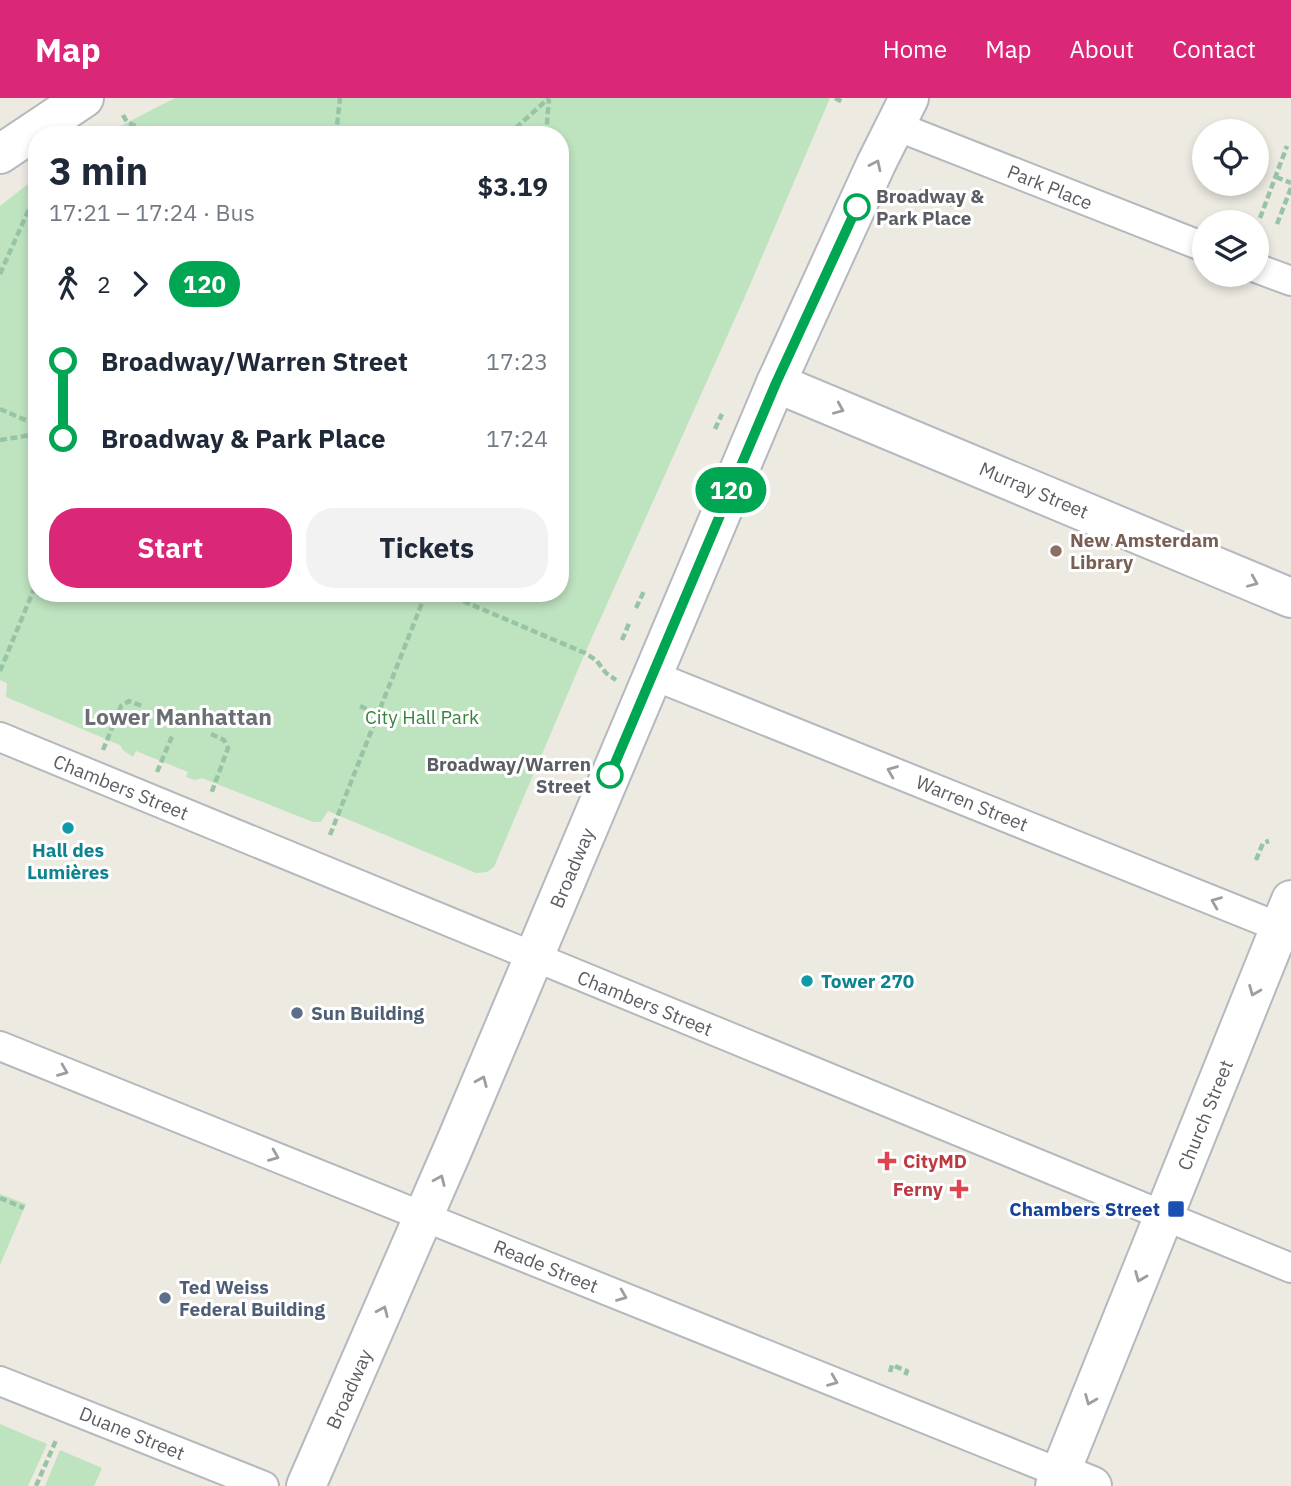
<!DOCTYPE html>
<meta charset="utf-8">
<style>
:root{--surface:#fff;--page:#f2f2f3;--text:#1f2937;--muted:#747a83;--accent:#db2777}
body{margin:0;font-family:"IBM Plex Sans",sans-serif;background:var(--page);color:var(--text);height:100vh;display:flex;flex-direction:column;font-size:26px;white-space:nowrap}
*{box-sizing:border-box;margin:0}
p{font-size:23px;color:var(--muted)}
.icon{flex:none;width:38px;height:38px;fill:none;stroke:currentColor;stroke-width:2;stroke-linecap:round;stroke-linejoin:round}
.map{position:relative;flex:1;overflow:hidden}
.details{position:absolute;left:28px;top:28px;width:541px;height:476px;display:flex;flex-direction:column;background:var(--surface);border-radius:28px;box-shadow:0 4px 10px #0003}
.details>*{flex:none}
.badge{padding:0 14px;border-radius:23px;font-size:24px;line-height:46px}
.controls{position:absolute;left:1192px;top:21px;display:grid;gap:14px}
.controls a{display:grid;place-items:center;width:77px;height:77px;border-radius:50%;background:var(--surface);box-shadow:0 4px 10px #0003;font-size:35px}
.map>.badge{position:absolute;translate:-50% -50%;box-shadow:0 0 0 4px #fff}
.legs{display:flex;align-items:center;gap:10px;height:77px;padding:0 21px;font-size:23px}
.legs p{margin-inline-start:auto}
.headline{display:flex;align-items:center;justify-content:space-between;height:119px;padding:0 21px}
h1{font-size:38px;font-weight:700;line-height:52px}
.action{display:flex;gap:14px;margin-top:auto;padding:14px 21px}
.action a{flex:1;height:80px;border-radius:28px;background:var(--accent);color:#fff;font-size:28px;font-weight:700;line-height:80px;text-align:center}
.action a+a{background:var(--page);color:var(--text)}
ul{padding:0 21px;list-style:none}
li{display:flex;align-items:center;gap:24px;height:77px;font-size:26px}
li i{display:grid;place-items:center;width:10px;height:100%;margin:0 9px;background:currentColor}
li i::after{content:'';width:18px;height:18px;margin:-9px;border:5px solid;border-radius:50%;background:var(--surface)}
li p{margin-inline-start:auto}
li:first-child i{background:linear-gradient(#0000 50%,currentColor 0)}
li:last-child i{background:linear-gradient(currentColor 50%,#0000 0)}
header{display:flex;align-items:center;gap:42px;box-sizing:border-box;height:98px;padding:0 35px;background:var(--accent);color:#fff}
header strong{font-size:33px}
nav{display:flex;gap:38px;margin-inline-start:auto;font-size:24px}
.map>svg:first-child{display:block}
</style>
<header>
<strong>Map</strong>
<nav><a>Home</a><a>Map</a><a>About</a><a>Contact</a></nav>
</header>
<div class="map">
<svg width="1291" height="1388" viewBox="0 0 1291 1388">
<rect width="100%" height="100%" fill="#eceae1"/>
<!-- green -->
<g fill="#bee3bf">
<path d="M 175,0 L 830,0 L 746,196 L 585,555 L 494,769 L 487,774 L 476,775 L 328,713 L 321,724 L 313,724 L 202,680 L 195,682 L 186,679 L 188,674 L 136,653 L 133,659 L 123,652 L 120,647 L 6,599 L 7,585 L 0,582 L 0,108 L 37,79 L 37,495 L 560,495 L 560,37 L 103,37 Z"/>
<path d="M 0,1096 L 26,1106 L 0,1167 Z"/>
<path d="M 0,1326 L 47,1346 L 28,1388 L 0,1388 Z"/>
<path d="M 60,1352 L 102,1370 L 94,1388 L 45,1388 Z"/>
</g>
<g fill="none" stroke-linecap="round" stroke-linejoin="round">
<!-- street casing -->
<g stroke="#b4b7bc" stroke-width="32">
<g id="street">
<path d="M 896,28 L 1204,149"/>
<path d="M 1256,170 L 1291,183"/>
<path d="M 652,577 L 1291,834"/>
<path d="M 0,639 L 1291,1170"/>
<path d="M 0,948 L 1060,1375"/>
<path d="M 0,1283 L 264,1388"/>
</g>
</g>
<!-- secondary casing -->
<g stroke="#b5b8be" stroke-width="42">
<g id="secondary">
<path d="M 0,56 L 84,0"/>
<path d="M 776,285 L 1291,500"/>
<path d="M 1060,1375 L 1092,1388"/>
<path d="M 306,1388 L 455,1046 L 776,285 L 876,66 L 909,0"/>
<path d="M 1055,1388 L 1291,802"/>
</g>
</g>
<!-- path -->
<g stroke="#98c4a6" stroke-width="4.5" stroke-dasharray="7 3.5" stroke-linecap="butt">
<path d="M 835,0 L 843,4"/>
<path d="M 123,17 L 127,24 L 155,37"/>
<path d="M 336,37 L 340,0"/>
<path d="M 508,37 L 549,0"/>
<path d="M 546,37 L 549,1"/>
<path d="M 1276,79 L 1291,85"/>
<path d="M 919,93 L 952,107"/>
<path d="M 1260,120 L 1287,48"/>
<path d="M 1277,126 L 1291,90"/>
<path d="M 0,176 L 37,93"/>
<path d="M 0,311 L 37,327"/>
<path d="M 715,331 L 722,316"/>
<path d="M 0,342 L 37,336"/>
<path d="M 444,495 L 585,555 L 596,562 L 606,575 L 616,582"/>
<path d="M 636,510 L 644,493"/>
<path d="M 622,542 L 630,523"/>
<path d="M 0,573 L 37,484"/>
<path d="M 360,608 L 378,616"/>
<path d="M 211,636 L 224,642 L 228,650 L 211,696"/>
<path d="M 103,652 L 121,608 L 129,603 L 142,608"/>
<path d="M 157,674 L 173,636"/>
<path d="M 330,737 L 426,495"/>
<path d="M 1256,762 L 1263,745 L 1269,743"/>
<path d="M 0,1100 L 24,1110"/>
<path d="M 890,1274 L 892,1267 L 907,1273 L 904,1280"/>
<path d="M 36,1388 L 57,1340"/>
</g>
<!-- street -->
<use href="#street" stroke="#fff" stroke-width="28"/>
<!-- secondary -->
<use href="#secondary" stroke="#fff" stroke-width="38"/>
</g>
<!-- one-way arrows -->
<defs><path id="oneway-chevron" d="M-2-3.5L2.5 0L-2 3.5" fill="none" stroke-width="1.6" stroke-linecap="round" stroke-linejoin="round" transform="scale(1.75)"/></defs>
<g stroke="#9c9ea1">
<use href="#oneway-chevron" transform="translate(876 67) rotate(-64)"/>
<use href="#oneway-chevron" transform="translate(839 311) rotate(23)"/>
<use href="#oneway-chevron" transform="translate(1253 484) rotate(23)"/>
<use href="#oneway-chevron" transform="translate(892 673) rotate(-158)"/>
<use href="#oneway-chevron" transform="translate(1216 804) rotate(-158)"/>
<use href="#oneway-chevron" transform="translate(1254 893) rotate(112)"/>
<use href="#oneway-chevron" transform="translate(63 973) rotate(22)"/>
<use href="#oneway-chevron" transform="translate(482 983) rotate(-67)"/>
<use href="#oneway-chevron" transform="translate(274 1058) rotate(22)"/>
<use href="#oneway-chevron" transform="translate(440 1082) rotate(-66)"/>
<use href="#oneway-chevron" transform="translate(1140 1179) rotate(112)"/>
<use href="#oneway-chevron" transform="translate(622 1198) rotate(22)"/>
<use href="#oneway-chevron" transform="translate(383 1213) rotate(-66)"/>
<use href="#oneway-chevron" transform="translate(833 1283) rotate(22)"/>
<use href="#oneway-chevron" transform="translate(1090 1302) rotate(112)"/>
</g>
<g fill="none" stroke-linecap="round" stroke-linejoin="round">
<!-- line-1 casing -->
<g stroke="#fff" stroke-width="16">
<path id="line-1" d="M 610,677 L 776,285 L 857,109"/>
</g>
<!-- line-1 -->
<use href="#line-1" stroke="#00a651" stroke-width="10"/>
</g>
<!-- markers -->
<g fill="#fff" stroke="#00a651" stroke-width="3.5">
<circle cx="857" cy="109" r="12"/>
<circle cx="610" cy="677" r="12"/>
</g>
<circle fill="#8d6e63" stroke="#fff" stroke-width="2.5" cx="1056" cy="453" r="7"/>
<g fill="#0f9aa8" stroke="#fff" stroke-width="2.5">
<circle cx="68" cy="730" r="7"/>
<circle cx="807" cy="883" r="7"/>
</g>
<g fill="#5c6f8a" stroke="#fff" stroke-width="2.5">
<circle cx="297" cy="915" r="7"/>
<circle cx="165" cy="1200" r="7"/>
</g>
<g fill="#e0444e" stroke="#fff" stroke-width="2.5">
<path d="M883.5 1052.5h7v7h7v7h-7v7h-7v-7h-7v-7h7z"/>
<path d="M955.5 1080.5h7v7h7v7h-7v7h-7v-7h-7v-7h7z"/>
</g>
<rect fill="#1a4fb4" stroke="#fff" stroke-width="2.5" x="1167" y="1102" width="18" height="18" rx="3.5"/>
<g text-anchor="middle" stroke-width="6" stroke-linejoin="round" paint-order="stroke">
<!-- street labels -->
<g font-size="19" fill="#5a5d62" stroke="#fff">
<text transform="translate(1050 89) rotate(22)" y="7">Park Place</text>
<text transform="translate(1034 392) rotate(23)" y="7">Murray Street</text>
<text transform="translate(121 689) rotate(22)" y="7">Chambers Street</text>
<text transform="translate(972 705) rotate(22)" y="7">Warren Street</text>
<text transform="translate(572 770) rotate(-67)" y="7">Broadway</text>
<text transform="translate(645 905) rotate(22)" y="7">Chambers Street</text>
<text transform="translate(1205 1017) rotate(-68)" y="7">Church Street</text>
<text transform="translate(546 1168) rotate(22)" y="7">Reade Street</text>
<text transform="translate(349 1291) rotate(-66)" y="7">Broadway</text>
<text transform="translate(132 1335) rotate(22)" y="7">Duane Street</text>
</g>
<!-- stop labels -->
<g font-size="19" font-weight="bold" fill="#5a5d62" stroke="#fff" text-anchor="start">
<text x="876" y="105">Broadway &amp;<tspan x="876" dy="22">Park Place</tspan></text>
<text x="591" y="673" text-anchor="end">Broadway/Warren<tspan x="591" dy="22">Street</tspan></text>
</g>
<!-- education labels -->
<g font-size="19" font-weight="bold" fill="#785e54" stroke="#fff" text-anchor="start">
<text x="1070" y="449">New Amsterdam<tspan x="1070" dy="22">Library</tspan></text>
</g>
<!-- park labels -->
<g font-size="19" fill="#37833d" stroke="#fff">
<text x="422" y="626">City Hall Park</text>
</g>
<!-- culture labels -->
<g font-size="19" font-weight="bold" fill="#0d838f" stroke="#fff">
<text x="68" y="759">Hall des<tspan x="68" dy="22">Lumières</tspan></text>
<text x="821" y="890" text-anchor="start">Tower 270</text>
</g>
<!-- service labels -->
<g font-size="19" font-weight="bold" fill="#4e5e75" stroke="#fff" text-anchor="start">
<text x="311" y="922">Sun Building</text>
<text x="179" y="1196">Ted Weiss<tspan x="179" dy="22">Federal Building</tspan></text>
</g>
<!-- health labels -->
<g font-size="19" font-weight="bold" fill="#be3a42" stroke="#fff" text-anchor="start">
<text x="903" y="1070">CityMD</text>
<text x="943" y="1098" text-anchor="end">Ferny</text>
</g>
<!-- transit labels -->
<g font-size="19" font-weight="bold" fill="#164399" stroke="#fff" text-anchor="end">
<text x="1160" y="1118">Chambers Street</text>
</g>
<!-- quarter labels -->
<g font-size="23" font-weight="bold" fill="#6b6f74" stroke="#fff">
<text x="178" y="627">Lower Manhattan</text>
</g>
</g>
</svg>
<div class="controls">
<a><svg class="icon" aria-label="locate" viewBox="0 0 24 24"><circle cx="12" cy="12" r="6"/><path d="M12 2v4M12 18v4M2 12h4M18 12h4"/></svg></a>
<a><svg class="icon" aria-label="layers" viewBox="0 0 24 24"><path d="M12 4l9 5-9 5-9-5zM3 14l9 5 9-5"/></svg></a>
</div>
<b class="badge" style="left:731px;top:392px;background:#00a651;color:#fff">120</b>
<section class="details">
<div class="headline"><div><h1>3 min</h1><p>17:21 – 17:24 · Bus</p></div><b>$3.19</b></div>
<div class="legs"><svg class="icon" aria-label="walk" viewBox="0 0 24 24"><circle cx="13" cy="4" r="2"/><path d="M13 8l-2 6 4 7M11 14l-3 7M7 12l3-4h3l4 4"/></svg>2<svg class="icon" aria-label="forward" viewBox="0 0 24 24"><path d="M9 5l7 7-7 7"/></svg><b class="badge" style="background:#00a651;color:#fff">120</b></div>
<ul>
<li><i style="color:#00a651"></i><b>Broadway/Warren Street</b><p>17:23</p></li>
<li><i style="color:#00a651"></i><b>Broadway &amp; Park Place</b><p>17:24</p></li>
</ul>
<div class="action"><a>Start</a><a>Tickets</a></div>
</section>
</div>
